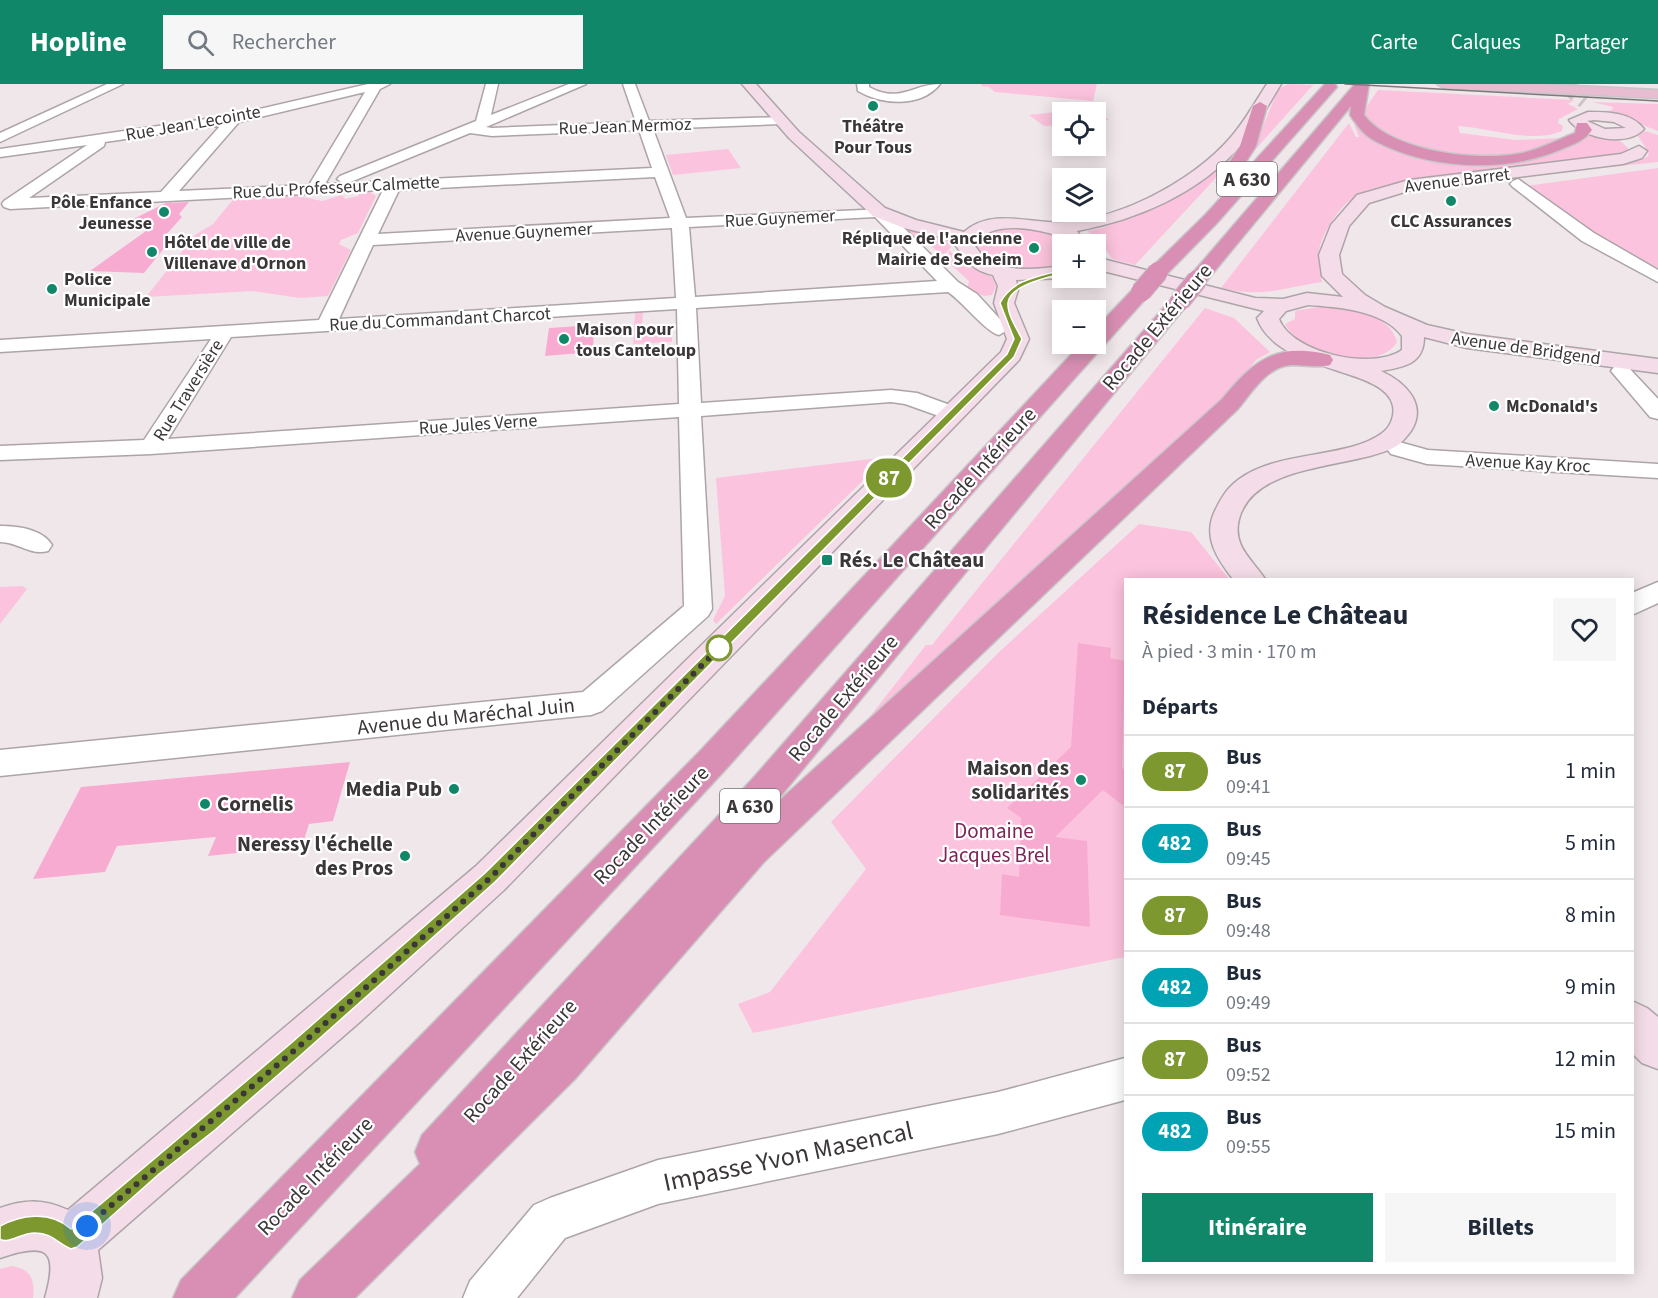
<!DOCTYPE html>
<html lang="fr">
<meta charset="utf-8">
<style>
:root{--surface:#fff;--page:#f6f6f7;--text:#1f2937;--muted:#747a83;--line:#e0e1e3;--accent:#108768}
body{margin:0;font-family:"Source Sans 3",sans-serif;background:var(--page);color:var(--text);height:100vh;display:flex;flex-direction:column;font-size:22px;white-space:nowrap}
*{box-sizing:border-box;margin:0}
p{font-size:20px;color:var(--muted)}
.icon{flex:none;width:33px;height:33px;fill:none;stroke:currentColor;stroke-width:2;stroke-linecap:round;stroke-linejoin:round}
.map{position:relative;flex:1;overflow:hidden}
.side{position:absolute;left:1124px;top:494px;width:510px;height:696px;display:flex;flex-direction:column;background:var(--surface);border-radius:0px;box-shadow:0 3px 15px #0003}
.side>*{flex:none}
.badge{padding:0 12px;border-radius:20px;font-size:21px;line-height:39px}
.tools{position:absolute;left:1052px;top:18px;display:grid;gap:12px}
.tools a{display:grid;place-items:center;width:54px;height:54px;border-radius:0px;background:var(--surface);box-shadow:0 3px 15px #0003;font-size:30px}
.you{position:absolute;width:30px;height:30px;margin:-15px;border:4px solid #fff;border-radius:50%;background:#1a73e8;box-shadow:0 0 0 9px #1a73e833}
.map>.badge{position:absolute;translate:-50% -50%;box-shadow:0 0 0 3px #fff}
h2{padding:0 18px;font-size:22px;line-height:54px}
.round{display:grid;place-items:center;flex:none;width:63px;height:63px;border-radius:0px;background:var(--page)}
.overview{display:flex;align-items:center;justify-content:space-between;height:102px;padding:0 18px}
h1{font-size:28px;font-weight:700;line-height:45px}
.cta{display:flex;gap:12px;margin-top:auto;padding:12px 18px}
.cta a{flex:1;height:69px;border-radius:0px;background:var(--accent);color:#fff;font-size:24px;font-weight:700;line-height:69px;text-align:center}
.cta a+a{background:var(--page);color:var(--text)}
ul{padding:0;list-style:none}
li{display:flex;align-items:center;gap:18px;height:72px;padding:0 18px;border-top:2px solid var(--line)}
li div{flex:1}
li b{display:block;font-size:22px}
li em{font-style:normal}
li .badge{min-width:66px;font-weight:700;text-align:center}
header{display:flex;align-items:center;gap:36px;box-sizing:border-box;height:84px;padding:0 30px;background:var(--accent);color:#fff}
header strong{font-size:28px}
nav{display:flex;gap:33px;margin-inline-start:auto;font-size:21px}
.search{width:420px;height:54px;background:var(--page);display:flex;align-items:center;gap:15px;box-sizing:border-box;padding:0 21px;border-radius:0px;color:var(--muted);font-size:22px}
.map>svg:first-child{display:block}
</style>
<header>
<strong>Hopline</strong>
<div class="search"><svg class="icon" aria-label="search" viewBox="0 0 24 24"><circle cx="10" cy="10" r="6"/><path d="M15 15l6 6"/></svg>Rechercher</div>
<nav><a>Carte</a><a>Calques</a><a>Partager</a></nav>
</header>
<div class="map">
<svg width="1658" height="1214" viewBox="0 0 1658 1214">
<rect width="100%" height="100%" fill="#f0e7eb"/>
<!-- green -->
<g fill="#fbc3dd">
<path d="M 982,0 L 1097,0 L 1093,17 L 995,8 L 989,3 L 981,2 Z"/>
<path d="M 1288,0 L 1313,1 L 1253,68 L 1278,5 Z"/>
<path d="M 1378,6 L 1574,16 L 1568,20 L 1578,25 L 1559,35 L 1558,39 L 1563,42 L 1562,47 C 1532,60 1490,44 1458,42 L 1460,49 L 1516,56 L 1562,54 C 1548,60 1533,67 1518,70 C 1478,78 1421,72 1385,51 C 1377,47 1371,38 1364,32 L 1365,25 Z"/>
<path d="M 1592,18 L 1658,20 L 1658,47 L 1606,27 L 1612,26 L 1613,23 Z"/>
<path d="M 1093,24 L 1109,36 L 1095,37 L 1095,28 L 1062,28 L 1062,41 L 1044,42 L 1029,31 Z"/>
<path d="M 1349,39 L 1356,53 L 1359,53 L 1354,40 C 1388,69 1433,69 1476,73 C 1487,74 1501,78 1513,77 C 1553,73 1589,25 1628,64 L 1628,68 L 1623,71 L 1404,98 C 1389,101 1373,103 1359,110 C 1341,119 1323,147 1319,166 C 1317,177 1320,188 1322,198 C 1282,204 1262,214 1221,204 Z"/>
<path d="M 1645,47 L 1658,51 L 1658,78 L 1443,100 L 1642,76 L 1648,72 L 1649,69 L 1638,52 Z"/>
<path d="M 728,65 L 741,84 L 673,91 L 666,71 Z"/>
<path d="M 1233,66 L 1236,67 L 1225,84 L 1135,181 L 1112,175 L 1100,156 L 1087,147 C 1134,141 1191,93 1233,66 Z"/>
<path d="M 1658,84 L 1658,184 L 1610,159 L 1526,102 Z"/>
<path d="M 357,108 L 369,108 L 376,112 L 358,149 L 341,156 L 339,160 L 351,166 L 328,212 L 300,214 L 253,207 L 146,213 L 195,151 L 213,140 L 236,112 L 288,110 L 322,117 L 342,111 L 345,115 L 359,112 Z"/>
<path d="M 1032,143 L 1060,151 L 1073,160 L 1062,160 L 1062,183 C 1031,190 1009,186 980,174 L 973,159 C 994,142 1006,144 1032,143 Z"/>
<path d="M 904,145 L 940,153 L 950,159 L 951,163 L 943,172 L 920,153 L 909,151 Z"/>
<path d="M 949,166 L 963,180 L 992,193 L 996,202 L 992,211 L 984,212 L 967,205 L 969,197 L 948,178 Z"/>
<path d="M 1323,222 C 1348,224 1390,229 1397,258 C 1378,290 1300,270 1285,240 L 1295,235 L 1295,227 Z"/>
<path d="M 1205,224 L 1234,234 L 1270,268 L 1256,276 L 1220,321 L 864,640 L 926,561 L 932,561 Z"/>
<path d="M 643,228 L 642,242 L 672,240 L 672,258 L 633,260 L 635,229 Z"/>
<path d="M 887,373 L 716,540 L 713,536 L 725,512 L 716,394 Z"/>
<path d="M 1139,440 L 1191,448 L 1229,495 L 1125,495 L 1125,873 L 753,949 L 738,920 L 770,908 L 866,785 L 831,738 L 997,570 Z"/>
<path d="M 22,502 L 27,505 L 0,540 L 0,503 Z"/>
<path d="M 12,1182 C 31,1185 35,1196 33,1214 L 0,1214 L 0,1185 Z"/>
</g>
<!-- building -->
<g fill="#f8abd1">
<path d="M 189,118 L 179,130 L 182,133 L 164,153 L 174,152 L 144,189 L 90,187 L 153,142 L 115,144 L 166,119 Z"/>
<path d="M 594,241 L 593,268 L 545,272 L 549,244 Z"/>
<path d="M 1078,559 L 1111,564 L 1110,574 L 1125,577 L 1122,684 L 1125,686 L 1125,723 L 1103,706 L 1055,753 L 1087,757 L 1090,843 L 1000,831 L 1002,790 L 1019,793 L 1021,734 L 1007,724 L 1071,663 Z"/>
<path d="M 350,678 L 333,737 L 309,740 L 302,762 L 208,772 L 216,753 L 117,762 L 105,788 L 33,795 L 81,703 Z"/>
</g>
<g fill="none" stroke-linecap="round" stroke-linejoin="round">
<!-- secondary-tunnel -->
<path stroke="#ccc4c7" stroke-width="16" stroke-dasharray="16 8" stroke-linecap="butt" d="M 1564,0 L 1585,17"/>
<!-- street casing -->
<g stroke="#ada4a8" stroke-width="3">
<g id="street">
<path d="M 107,0 L 123,0 L 0,58 L 0,49 Z"/>
<path d="M 368,0 L 390,0 L 380,5 L 325,100 L 343,99 L 337,95 L 340,92 L 476,37 L 486,0 L 498,0 L 491,31 L 569,0 L 586,0 L 486,43 L 492,44 L 636,38 L 623,0 L 635,0 L 649,37 L 785,33 L 785,39 L 780,40 L 653,45 L 686,134 L 885,125 L 958,198 L 977,210 L 1009,245 L 999,251 C 986,248 963,218 948,208 L 696,224 L 701,319 L 891,306 L 917,309 L 961,325 L 964,330 L 961,335 L 953,337 L 905,320 L 891,318 L 701,332 L 712,525 L 708,532 L 602,627 L 591,631 L 0,692 L 0,666 L 583,608 L 684,522 L 679,333 L 151,370 L 0,376 L 0,362 L 144,356 L 211,255 L 0,268 L 0,256 L 319,236 L 383,106 L 10,125 L 4,123 L 2,120 L 4,117 L 87,61 L 0,73 L 0,65 L 234,31 ZM 365,8 L 309,101 L 179,107 L 239,38 ZM 221,41 L 161,108 L 29,114 L 104,62 L 105,58 ZM 639,46 L 652,84 L 348,99 L 470,49 L 492,52 ZM 655,93 L 670,134 L 378,150 L 399,106 ZM 875,133 L 937,197 L 695,213 L 689,143 ZM 672,144 L 676,214 L 339,235 L 373,161 ZM 677,225 L 679,320 L 168,355 L 231,253 Z"/>
<path d="M 857,0 L 869,0 L 869,3 C 900,20 913,0 940,0 C 921,24 882,21 858,7 Z"/>
<path d="M 1518,95 L 1594,149 L 1658,186 L 1658,198 L 1582,157 L 1513,103 L 1510,100 L 1513,97 Z"/>
<path d="M 1621,281 L 1628,283 L 1658,315 L 1658,335 L 1650,333 L 1611,287 L 1614,283 Z"/>
<path d="M 1399,358 L 1428,366 L 1658,380 L 1658,394 L 1427,380 L 1391,370 L 1387,365 L 1391,360 Z"/>
<path d="M 0,442 C 18,442 42,445 52,461 L 48,467 C 31,472 18,458 0,458 Z"/>
<path d="M 1658,498 L 1658,519 L 1632,531 L 1632,509 Z"/>
<path d="M 1125,974 L 1125,1016 L 998,1050 L 658,1120 L 565,1154 L 517,1214 L 463,1214 L 470,1197 L 534,1121 L 550,1114 L 658,1076 L 998,1008 Z"/>
</g>
</g>
<!-- secondary casing -->
<g stroke="#ada4a8" stroke-width="3">
<g id="secondary">
<path d="M 742,0 L 756,0 L 799,48 L 885,124 L 916,136 L 964,148 C 988,127 1020,136 1048,138 C 1109,142 1192,99 1231,53 C 1245,37 1255,18 1267,0 L 1281,0 C 1268,21 1257,43 1241,61 C 1200,109 1137,136 1077,147 L 1079,150 L 1077,154 C 1067,156 1059,152 1049,149 C 1026,143 990,138 974,160 C 990,191 1033,186 1062,182 L 1064,194 L 1016,196 L 1018,206 L 1014,219 L 1029,255 L 1019,276 L 504,806 L 362,936 L 98,1166 L 102,1194 L 97,1214 L 45,1214 C 59,1165 47,1158 0,1174 L 0,1124 C 26,1115 43,1115 68,1126 L 476,782 L 1001,268 L 1007,255 L 994,219 L 998,202 L 993,191 C 967,185 967,174 951,156 L 904,144 L 873,132 L 789,54 Z"/>
<path d="M 1588,28 C 1608,28 1631,28 1644,45 C 1627,64 1582,54 1569,36 ZM 1594,36 L 1614,38 L 1626,44 L 1605,45 L 1587,37 Z"/>
<path d="M 1639,62 L 1647,67 L 1642,74 L 1623,80 L 1411,106 L 1369,119 L 1349,142 L 1339,171 L 1342,190 L 1365,211 L 1385,223 L 1427,241 L 1467,250 L 1658,275 L 1658,289 L 1467,264 L 1424,253 C 1424,280 1404,283 1381,287 C 1405,298 1428,320 1411,347 C 1406,353 1402,359 1395,363 C 1352,385 1254,378 1239,435 C 1232,462 1252,475 1265,495 L 1233,495 C 1218,476 1203,454 1214,429 C 1220,416 1226,405 1238,396 C 1277,366 1346,375 1381,350 C 1390,344 1395,333 1393,322 C 1386,282 1278,291 1257,234 L 1264,227 L 1095,185 L 1095,173 L 1255,214 L 1283,215 L 1307,209 L 1343,213 L 1322,192 L 1319,171 L 1331,141 L 1357,111 L 1409,96 L 1621,70 ZM 1308,221 C 1337,223 1383,226 1402,252 L 1402,266 C 1372,287 1292,269 1279,235 L 1286,227 Z"/>
<path d="M 1632,917 L 1647,924 L 1658,933 L 1658,985 L 1642,979 L 1632,969 Z"/>
</g>
</g>
<!-- primary casing -->
<g stroke="#c8c7c8" stroke-width="3">
<path id="primary" d="M 1437,0 L 1533,0 L 1658,6 L 1658,14 L 1444,4 Z"/>
</g>
<!-- highway casing -->
<g stroke="#c8c7c8" stroke-width="3">
<g id="highway">
<path d="M 1325,0 L 1335,0 L 1337,3 L 1217,139 L 1165,192 L 1151,192 L 1148,188 L 1151,184 L 1205,131 Z"/>
<path d="M 1355,0 L 1369,0 L 1364,31 C 1392,68 1479,78 1522,69 C 1540,65 1557,56 1575,49 L 1577,39 L 1587,39 L 1592,46 C 1584,57 1574,60 1562,65 C 1507,89 1433,86 1379,59 C 1365,53 1358,43 1350,31 L 1351,22 L 1204,200 L 1190,200 L 1187,196 L 1190,192 Z"/>
<path d="M 1260,18 L 1267,22 L 1256,62 L 1231,102 L 1219,102 L 1217,98 L 1240,62 L 1253,22 Z"/>
<path d="M 1141,202 L 1148,204 L 1151,208 L 1148,212 L 726,685 L 235,1214 L 173,1214 L 181,1196 L 702,665 L 1081,260 L 1095,260 L 1095,245 L 1134,204 Z"/>
<path d="M 1180,211 L 1187,213 L 1190,217 L 1187,221 L 770,725 L 1222,315 C 1254,276 1276,258 1330,271 L 1333,276 L 1330,281 C 1318,284 1305,281 1292,281 C 1267,282 1252,308 1238,325 L 764,778 L 575,995 L 355,1214 L 292,1214 L 300,1196 L 420,1080 L 415,1068 L 422,1051 L 755,692 L 1173,213 Z"/>
</g>
</g>
<!-- street -->
<use href="#street" fill="#fff" fill-rule="evenodd"/>
<!-- secondary -->
<use href="#secondary" fill="#f4dde8" fill-rule="evenodd"/>
<!-- primary -->
<use href="#primary" fill="#e8bcd1" fill-rule="evenodd"/>
<!-- highway -->
<use href="#highway" fill="#d98fb3" fill-rule="evenodd"/>
<!-- tram -->
<path stroke="#7e787b" stroke-width="1.5" d="M 1345,0 L 1658,17"/>
<!-- highway-bridge casing -->
<g stroke="#c8c7c8" stroke-width="22" stroke-linecap="butt">
<g id="highway-bridge">
<path d="M 1141,208 L 1158,188"/>
<path d="M 1180,217 L 1197,196"/>
</g>
</g>
<!-- highway-bridge -->
<use href="#highway-bridge" stroke="#d98fb3" stroke-width="20"/>
</g>
<!-- line -->
<path fill="#7c982e" stroke="#fff" stroke-width="1.5" d="M 1062,186 L 1064,189 C 1050,193 1009,201 1008,219 C 1007,230 1017,245 1022,255 L 1014,273 L 495,798 L 301,971 L 215,1046 L 159,1090 L 77,1163 L 71,1165 C 58,1160 52,1149 36,1149 C 22,1148 8,1161 0,1155 L 0,1142 C 19,1132 49,1125 71,1145 L 290,960 L 485,789 L 1007,270 L 1014,255 L 1000,219 C 1011,196 1039,192 1062,186 Z"/>
<g fill="none" stroke-linecap="round" stroke-linejoin="round">
<!-- walk -->
<path stroke="#3b3739" stroke-width="6" stroke-dasharray="0 10.8" d="M 87,1142 L 295,966 L 490,794 L 726,557 L 719,564"/>
</g>
<!-- markers -->
<g fill="#108768" stroke="#fff" stroke-width="2">
<circle cx="873" cy="22" r="6"/>
<circle cx="1451" cy="117" r="6"/>
<circle cx="164" cy="128" r="6"/>
<circle cx="1034" cy="164" r="6"/>
<circle cx="152" cy="168" r="6"/>
<circle cx="52" cy="205" r="6"/>
<circle cx="564" cy="255" r="6"/>
<circle cx="1494" cy="322" r="6"/>
<rect x="821" y="470" width="12" height="12" rx="3"/>
<circle cx="1081" cy="696" r="6"/>
<circle cx="454" cy="705" r="6"/>
<circle cx="205" cy="720" r="6"/>
<circle cx="405" cy="772" r="6"/>
</g>
<circle fill="#fff" stroke="#7c982e" stroke-width="3" cx="719" cy="564" r="12"/>
<g text-anchor="middle" stroke-width="4.5" stroke-linejoin="round" paint-order="stroke">
<!-- far-street labels -->
<g font-size="18" fill="#3b3739" stroke="#fff">
<text transform="translate(193 39) rotate(-10)" y="6">Rue Jean Lecointe</text>
<text transform="translate(625 42) rotate(-2)" y="6">Rue Jean Mermoz</text>
<text transform="translate(1457 96) rotate(-7)" y="6">Avenue Barret</text>
<text transform="translate(336 103) rotate(-3)" y="6">Rue du Professeur Calmette</text>
<text transform="translate(780 134) rotate(-3)" y="6">Rue Guynemer</text>
<text transform="translate(524 148) rotate(-3)" y="6">Avenue Guynemer</text>
<text transform="translate(440 235) rotate(-3)" y="6">Rue du Commandant Charcot</text>
<text transform="translate(1526 264) rotate(8)" y="6">Avenue de Bridgend</text>
<text transform="translate(188 306) rotate(-58)" y="6">Rue Traversière</text>
<text transform="translate(478 340) rotate(-4)" y="6">Rue Jules Verne</text>
<text transform="translate(1528 379) rotate(3)" y="6">Avenue Kay Kroc</text>
</g>
<!-- far-poi labels -->
<g font-size="18" font-weight="bold" fill="#3b3739" stroke="#fff" text-anchor="start">
<text x="873" y="48" text-anchor="middle">Théâtre<tspan x="873" dy="21">Pour Tous</tspan></text>
<text x="152" y="124" text-anchor="end">Pôle Enfance<tspan x="152" dy="21">Jeunesse</tspan></text>
<text x="1451" y="143" text-anchor="middle">CLC Assurances</text>
<text x="1022" y="160" text-anchor="end">Réplique de l'ancienne<tspan x="1022" dy="21">Mairie de Seeheim</tspan></text>
<text x="164" y="164">Hôtel de ville de<tspan x="164" dy="21">Villenave d'Ornon</tspan></text>
<text x="64" y="201">Police<tspan x="64" dy="21">Municipale</tspan></text>
<text x="576" y="251">Maison pour<tspan x="576" dy="21">tous Canteloup</tspan></text>
<text x="1506" y="328">McDonald's</text>
</g>
<!-- shield labels -->
<g fill="#fff" stroke="#767374" stroke-width="1.5">
<rect x="1217" y="78" width="60" height="34" rx="4.5"/>
<rect x="720" y="705" width="60" height="34" rx="4.5"/>
</g>
<g font-size="20" font-weight="bold" fill="#3b3739">
<text x="1247" y="102">A 630</text>
<text x="750" y="729">A 630</text>
</g>
<!-- street labels -->
<g font-size="21" fill="#3b3739" stroke="#fff">
<text transform="translate(1157 243) rotate(-50)" y="7">Rocade Extérieure</text>
<text transform="translate(980 384) rotate(-48)" y="7">Rocade Intérieure</text>
<text transform="translate(843 614) rotate(-50)" y="7">Rocade Extérieure</text>
<text transform="translate(466 632) rotate(-6)" y="7">Avenue du Maréchal Juin</text>
<text transform="translate(651 741) rotate(-46)" y="7">Rocade Intérieure</text>
<text transform="translate(520 977) rotate(-48)" y="7">Rocade Extérieure</text>
<text transform="translate(315 1092) rotate(-46)" y="7">Rocade Intérieure</text>
</g>
<!-- poi labels -->
<g font-size="21" font-weight="bold" fill="#3b3739" stroke="#fff" text-anchor="end">
<text x="839" y="483" text-anchor="start">Rés. Le Château</text>
<text x="1069" y="691">Maison des<tspan x="1069" dy="24">solidarités</tspan></text>
<text x="442" y="712">Media Pub</text>
<text x="217" y="727" text-anchor="start">Cornelis</text>
<text x="393" y="767">Neressy l'échelle<tspan x="393" dy="24">des Pros</tspan></text>
</g>
<!-- park labels -->
<g font-size="21" fill="#7c2457" stroke="#fff">
<text x="994" y="754">Domaine<tspan x="994" dy="24">Jacques Brel</tspan></text>
</g>
<!-- near-street labels -->
<g font-size="26" fill="#3b3739" stroke="#fff">
<text transform="translate(788 1072) rotate(-12)" y="9">Impasse Yvon Masencal</text>
</g>
</g>
</svg>
<div class="tools">
<a><svg class="icon" aria-label="locate" viewBox="0 0 24 24"><circle cx="12" cy="12" r="6"/><path d="M12 2v4M12 18v4M2 12h4M18 12h4"/></svg></a>
<a><svg class="icon" aria-label="layers" viewBox="0 0 24 24"><path d="M12 4l9 5-9 5-9-5zM3 14l9 5 9-5"/></svg></a>
<a>+</a>
<a>−</a>
</div>
<div class="you" style="left:87px;top:1142px"></div>
<b class="badge" style="left:889px;top:394px;background:#7c982e;color:#fff">87</b>
<section class="side">
<div class="overview"><div><h1>Résidence Le Château</h1><p>À pied · 3 min · 170 m</p></div><a class="round"><svg class="icon" aria-label="heart" viewBox="0 0 24 24"><path d="M12 20l-8-8c-3-5 5-10 8-4 3-6 11-1 8 4z"/></svg></a></div>
<h2>Départs</h2>
<ul>
<li><span class="badge" style="background:#7c982e;color:#fff">87</span><div><b>Bus</b><p>09:41</p></div><em>1 min</em></li>
<li><span class="badge" style="background:#00a3b4;color:#fff">482</span><div><b>Bus</b><p>09:45</p></div><em>5 min</em></li>
<li><span class="badge" style="background:#7c982e;color:#fff">87</span><div><b>Bus</b><p>09:48</p></div><em>8 min</em></li>
<li><span class="badge" style="background:#00a3b4;color:#fff">482</span><div><b>Bus</b><p>09:49</p></div><em>9 min</em></li>
<li><span class="badge" style="background:#7c982e;color:#fff">87</span><div><b>Bus</b><p>09:52</p></div><em>12 min</em></li>
<li><span class="badge" style="background:#00a3b4;color:#fff">482</span><div><b>Bus</b><p>09:55</p></div><em>15 min</em></li>
</ul>
<div class="cta"><a>Itinéraire</a><a>Billets</a></div>
</section>
</div>
